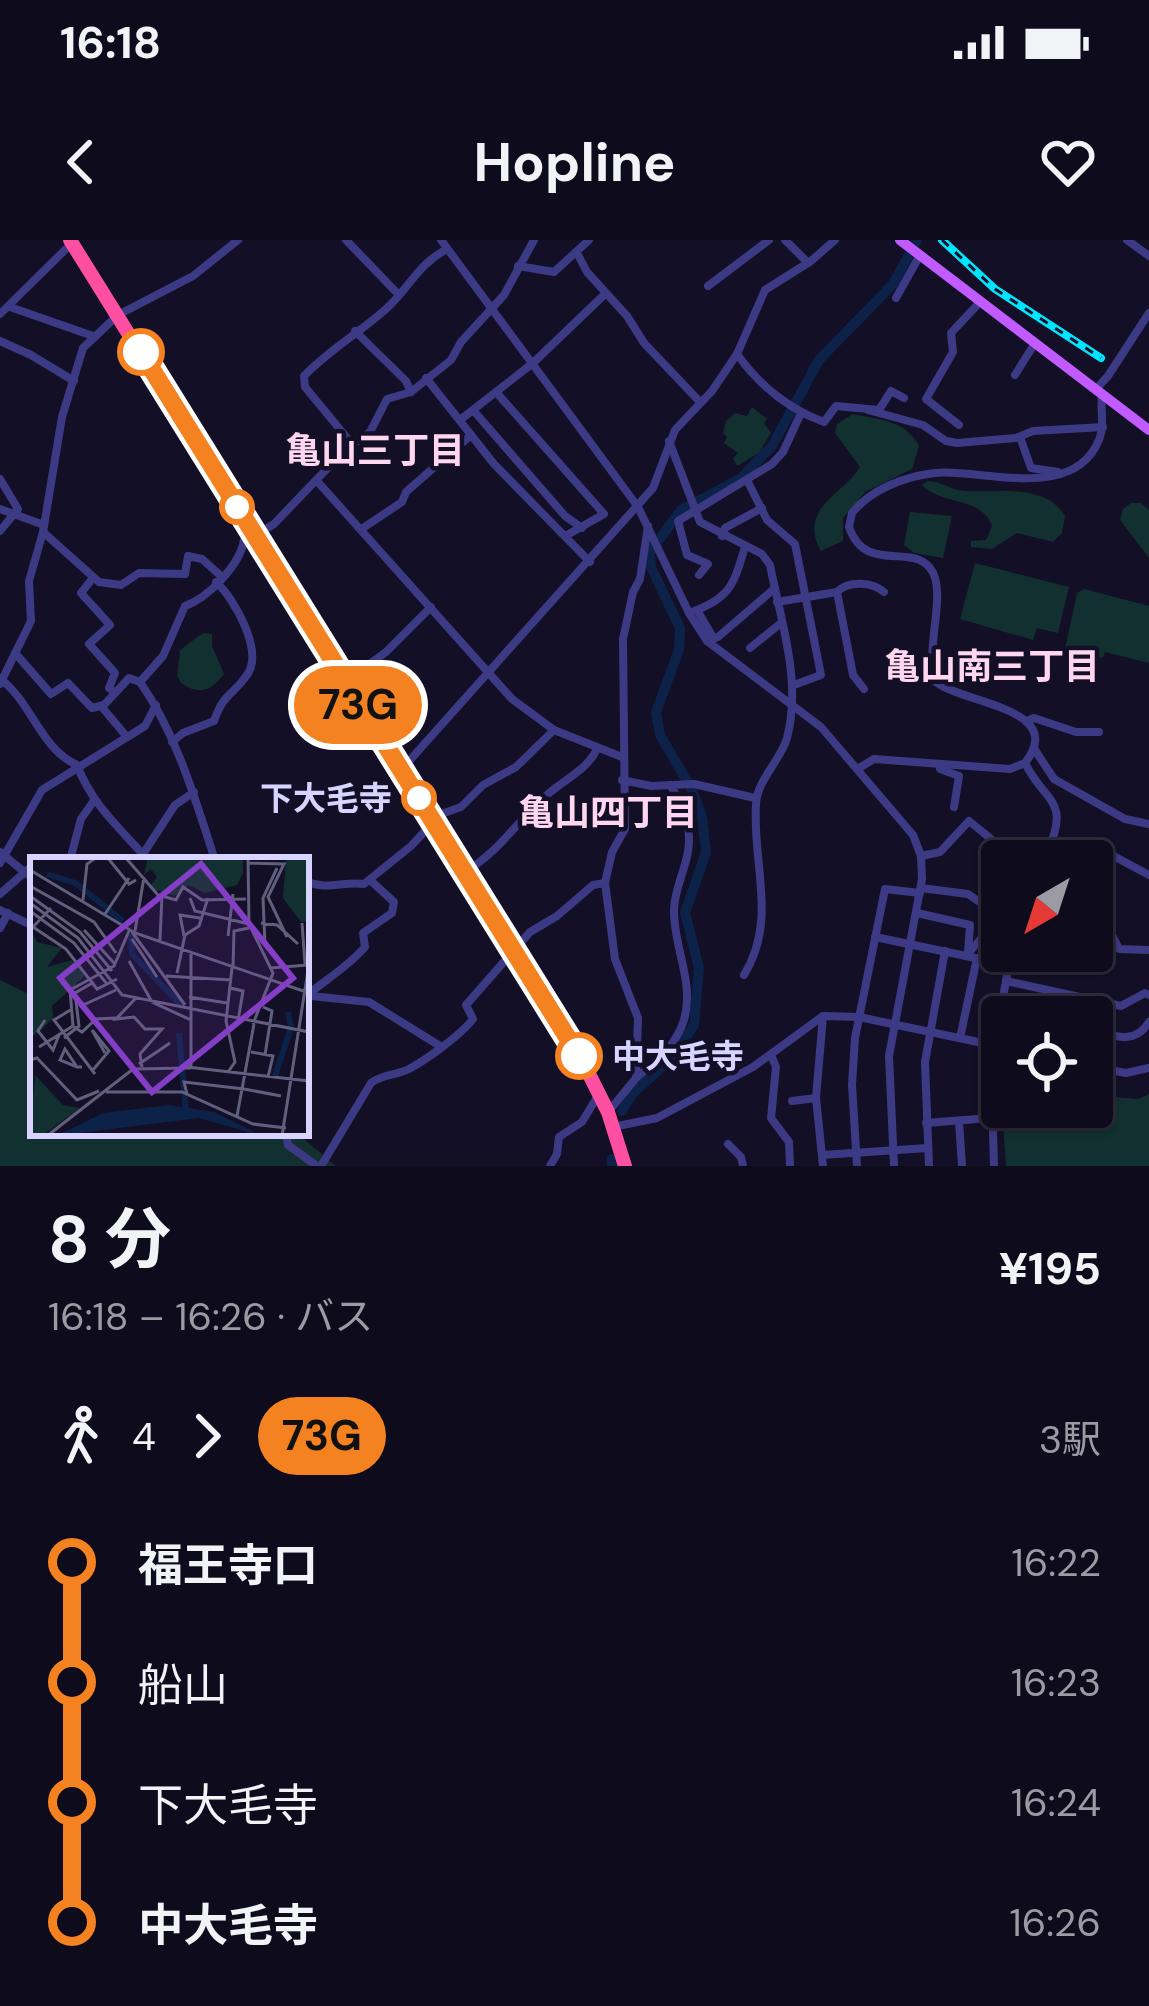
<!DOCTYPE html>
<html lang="ja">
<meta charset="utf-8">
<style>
:root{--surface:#0e0b1c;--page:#171425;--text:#f1f3f6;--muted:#9b9ba3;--line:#2e2b3b}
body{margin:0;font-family:"DM Sans","Noto Sans JP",sans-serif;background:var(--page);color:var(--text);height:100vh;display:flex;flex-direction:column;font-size:45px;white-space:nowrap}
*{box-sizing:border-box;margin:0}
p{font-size:39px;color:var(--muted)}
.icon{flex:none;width:66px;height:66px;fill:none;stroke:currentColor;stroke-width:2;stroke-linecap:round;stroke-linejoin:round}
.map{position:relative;height:926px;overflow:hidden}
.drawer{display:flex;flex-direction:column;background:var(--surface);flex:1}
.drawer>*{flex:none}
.badge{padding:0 24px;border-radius:39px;font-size:42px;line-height:78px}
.needle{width:78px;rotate:219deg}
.fabs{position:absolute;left:981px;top:600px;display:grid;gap:24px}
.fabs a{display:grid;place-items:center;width:132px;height:132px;border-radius:12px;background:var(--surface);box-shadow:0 3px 9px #0004,0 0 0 3px var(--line);font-size:60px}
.map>.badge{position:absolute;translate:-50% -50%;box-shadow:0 0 0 6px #fff}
.legs{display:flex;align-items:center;gap:18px;height:132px;padding:0 48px;font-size:39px}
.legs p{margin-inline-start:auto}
.headline{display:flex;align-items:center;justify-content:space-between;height:204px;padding:0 48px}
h1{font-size:66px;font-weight:700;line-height:90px}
ul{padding:0 48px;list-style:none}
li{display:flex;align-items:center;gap:42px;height:120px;font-size:45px}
li i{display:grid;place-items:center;width:18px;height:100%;margin:0 15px;background:currentColor}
li i::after{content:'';width:30px;height:30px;margin:-15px;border:9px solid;border-radius:50%;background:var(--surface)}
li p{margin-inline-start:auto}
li:first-child i{background:linear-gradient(#0000 50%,currentColor 0)}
li:last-child i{background:linear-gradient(currentColor 50%,#0000 0)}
.status{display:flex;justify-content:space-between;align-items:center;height:84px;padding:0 60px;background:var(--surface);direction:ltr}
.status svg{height:33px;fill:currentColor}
header{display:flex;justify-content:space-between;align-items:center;height:156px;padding:0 48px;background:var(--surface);font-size:54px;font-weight:700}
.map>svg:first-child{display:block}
</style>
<div class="status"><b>16:18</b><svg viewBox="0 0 49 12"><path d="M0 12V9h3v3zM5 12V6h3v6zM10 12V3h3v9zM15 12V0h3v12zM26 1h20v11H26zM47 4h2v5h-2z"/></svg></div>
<header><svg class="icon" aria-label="back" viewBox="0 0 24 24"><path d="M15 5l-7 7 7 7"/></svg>Hopline<svg class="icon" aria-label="heart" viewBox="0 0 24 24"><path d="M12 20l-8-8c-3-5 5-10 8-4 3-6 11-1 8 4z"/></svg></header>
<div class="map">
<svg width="1149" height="926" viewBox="0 0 1149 926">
<rect width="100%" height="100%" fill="#130f26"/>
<!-- green -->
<g fill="#12302f">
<path d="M 752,167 L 767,179 L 764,183 L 771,193 L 759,213 L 737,226 L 733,218 L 738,213 L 724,203 L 727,197 L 723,193 L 726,181 L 735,173 L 747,176 Z"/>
<path d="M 853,174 C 880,180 906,180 919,206 L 912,229 L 865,252 L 843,278 L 843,301 L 821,311 C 797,268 844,254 860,227 L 835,193 L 837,184 Z"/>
<path d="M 928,241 C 942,241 951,251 966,251 C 1000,253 1046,243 1065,276 L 1062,293 L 1053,302 L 1017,293 L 992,309 L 971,307 L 971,301 L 986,300 L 992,286 C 981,256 943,266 922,245 Z"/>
<path d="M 1131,263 L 1141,263 L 1149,270 L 1149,318 L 1120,280 L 1123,269 Z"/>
<path d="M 910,272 L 952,276 L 943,318 L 914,313 L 904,305 Z"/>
<path d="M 975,323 L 1069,347 L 1058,393 L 1037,388 L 1033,400 L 960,379 Z"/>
<path d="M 1084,349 L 1149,366 L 1149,423 L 1105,412 L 1103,418 L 1065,409 L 1077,353 Z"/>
<path d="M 203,393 L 212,394 L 212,406 L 224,434 C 211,452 198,455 181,443 L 177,435 L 180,410 Z"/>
<path d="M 0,740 L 33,756 L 33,893 L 297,893 L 336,926 L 0,926 Z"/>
<path d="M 1149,854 L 1149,926 L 1006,926 L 1002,867 L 1092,867 L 1092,855 L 1138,859 Z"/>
</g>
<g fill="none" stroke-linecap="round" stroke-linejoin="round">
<!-- river -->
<g stroke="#0c2248" stroke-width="10">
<path d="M 622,871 L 632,854 L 674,816 L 694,785 L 699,728 L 685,673 L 706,612 L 702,577 L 692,550 L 660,495 L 656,472 L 679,410 L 680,388 L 651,327 L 650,312 L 681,270 L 740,239 L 772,206 L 819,120 L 893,44 L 917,0"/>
<path d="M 612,919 L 612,926"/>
</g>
<!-- minor -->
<g stroke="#3d3a85" stroke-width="8">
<path d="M 346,0 L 398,54"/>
<path d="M 441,0 L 638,267 L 689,373 L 707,401 L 821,487 L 913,595 L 921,616 L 922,639 L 889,816 L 894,926"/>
<path d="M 785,0 L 808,23"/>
<path d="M 1127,0 L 1149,16"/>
<path d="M 577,13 L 587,32 L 627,76 L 644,103 L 700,162"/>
<path d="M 518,26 L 554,32 L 589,0"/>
<path d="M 708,46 L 769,0"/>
<path d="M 896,58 L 920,15"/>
<path d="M 10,67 L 93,96"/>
<path d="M 0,74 L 71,4"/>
<path d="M 355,91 L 406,141 L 411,152"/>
<path d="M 0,101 L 31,115 L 74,141"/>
<path d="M 737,114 C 759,145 786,168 824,182 L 836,166 L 879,170 L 891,151 L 904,158"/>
<path d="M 1015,135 L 1035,103"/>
<path d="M 426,138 L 494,224 L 590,322"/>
<path d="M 1096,149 L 1108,136 L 1149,73"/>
<path d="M 496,152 L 604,274 L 567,295"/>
<path d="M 473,170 L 565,276 L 582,288"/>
<path d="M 868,170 L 923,185 L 946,201 L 957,203 L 1016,198 L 1033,191 L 1103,187"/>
<path d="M 460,180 L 533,123 L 605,54"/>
<path d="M 959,185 L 926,159 L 953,112 L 951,93 L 981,61"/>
<path d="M 1020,197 L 1031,228 L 1058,232"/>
<path d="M 669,201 L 700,282 L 762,314 L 770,325 C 781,382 802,441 787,498 C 781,520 757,540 756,564 C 752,624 778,680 744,735"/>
<path d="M 352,204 L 305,147 L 304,136 C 329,110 359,93 386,69 C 409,48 418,24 447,9"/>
<path d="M 0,239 L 18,269 L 0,291"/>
<path d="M 317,241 L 512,459 L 554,490 L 622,517"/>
<path d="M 748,242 L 767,280 L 795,304 L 821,435 L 794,445"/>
<path d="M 0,269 L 44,285"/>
<path d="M 363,288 L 402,262 L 406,252 L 471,195"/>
<path d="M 43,292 L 99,342 L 121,345 L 139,333 L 185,334 L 188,316 L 202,319 L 221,336"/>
<path d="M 256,295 L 274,284 L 344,211 L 370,192 L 387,159 L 411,152 L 451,120 L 461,102 L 504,55 L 534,0"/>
<path d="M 722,296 L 725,288 L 762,268"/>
<path d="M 699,335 L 708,324 L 687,315 L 678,281 L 772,224 L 783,212 L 801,173"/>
<path d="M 92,339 L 81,353 L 110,385 L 89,404 L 115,433 L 109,448 L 114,452"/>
<path d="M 777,362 L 837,352"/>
<path d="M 697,370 L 714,399"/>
<path d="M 689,373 C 730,358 733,347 745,307"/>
<path d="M 707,401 L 718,397 L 775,348"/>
<path d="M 750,408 L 781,383"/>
<path d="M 15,413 L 51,454 L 68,443 L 92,468 L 104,465 L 129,438 L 140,442"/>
<path d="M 2,440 C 32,464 41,509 77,525 C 92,565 120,588 148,620"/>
<path d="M 140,442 L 163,416 L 185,366 C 208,358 240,325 244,300 L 253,293"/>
<path d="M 140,442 C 177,495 195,559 215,620"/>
<path d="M 345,442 L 386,412 L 431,367"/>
<path d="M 0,444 L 31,381 L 29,341 L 43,292 L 62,177 L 83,108 L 118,75 L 193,36 L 238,0"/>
<path d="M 864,449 L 853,435 L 837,352 C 849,340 872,342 884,352"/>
<path d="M 101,466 L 127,497"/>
<path d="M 1027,481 L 1034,478 L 1076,492 L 1099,492"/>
<path d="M 172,502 L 183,493 L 214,481 C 224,452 232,457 247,435 C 264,412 235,359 216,342"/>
<path d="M 1035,510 L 1054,539 L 1125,579 L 1149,584"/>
<path d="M 1025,523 C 1044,562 1070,559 1049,608 L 1069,621"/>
<path d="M 939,524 L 940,529 L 959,536 L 954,567"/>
<path d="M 859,528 L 874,519 L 1010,529 L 1025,523 C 1068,468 964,464 936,442 C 923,411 949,351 930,328 C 910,303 865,334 849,287 L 852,273 C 870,250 905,236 935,233 C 981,228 1073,263 1099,200 C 1105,185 1100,170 1102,154"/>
<path d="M 402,529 L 653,248 L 675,190 L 712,151 L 737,114 L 765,50 L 811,21 L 835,0"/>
<path d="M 622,540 L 651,546 L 694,544 L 755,558"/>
<path d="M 0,612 L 33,639"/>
<path d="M 143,614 L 175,565 L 194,552"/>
<path d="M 921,616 L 940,612 L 969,581 L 1018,621"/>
<path d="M 70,620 L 81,579 L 93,562"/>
<path d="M 0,623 L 42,550 L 145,486 L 156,465"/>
<path d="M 465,632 C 500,611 518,580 548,554 C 565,539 587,530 597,509"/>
<path d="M 1093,636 L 1106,612 L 1149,635"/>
<path d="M 306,641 C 326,651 342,641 364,644 L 411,606 L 441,574 L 461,567 L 483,545 L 516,527 L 554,490"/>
<path d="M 921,648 L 968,654 L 984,665 L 1002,667"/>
<path d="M 0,654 L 33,625"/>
<path d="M 0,670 L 33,686"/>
<path d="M 917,673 L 970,685 L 968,712"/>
<path d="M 1092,680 L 1106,683 L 1119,709 L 1149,710"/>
<path d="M 0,688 L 8,673"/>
<path d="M 875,697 L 1009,725 L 991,821 L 994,926"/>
<path d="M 1032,711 L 1038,711"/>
<path d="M 1048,711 L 1057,716"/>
<path d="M 967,715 L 985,694 L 1002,702"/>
<path d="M 1006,741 L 1121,766 L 1145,753 L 1149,755"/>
<path d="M 306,756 C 325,740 348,727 365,707 L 363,693 L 392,673 L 394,662 L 370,640"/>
<path d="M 311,756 L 369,762 L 440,806"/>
<path d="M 999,772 L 1023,777"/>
<path d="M 1081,777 L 1085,758"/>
<path d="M 1092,791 C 1115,796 1135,805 1149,782"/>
<path d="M 960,798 L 977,718"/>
<path d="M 771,815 L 776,827 L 771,878 L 789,902 L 790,926"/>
<path d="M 1092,827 L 1126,833 L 1149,828"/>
<path d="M 637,837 C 657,820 676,806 684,780 C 695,742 673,707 674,669 C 675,644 690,623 689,597 C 688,577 681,561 670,545"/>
<path d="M 792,861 L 816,858"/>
<path d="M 609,871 L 636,838 L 638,778 L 615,719 L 605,643 L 612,612 L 625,589 L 623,399 L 633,352 L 640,339 L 648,286"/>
<path d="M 959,881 L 962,926"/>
<path d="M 926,883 L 990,878"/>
<path d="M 613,887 L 657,878 L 753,827 L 823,776 L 859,777 L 1002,807"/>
<path d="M 286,893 L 288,905 L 317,926"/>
<path d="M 728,904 L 741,917 L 743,926"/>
<path d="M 822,915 L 928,908"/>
<path d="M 321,926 L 371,843 C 384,833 396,836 409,829 C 426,820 462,794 473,779 L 466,765 L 530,692 L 557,676 L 593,645 L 605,643"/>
<path d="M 550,926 L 557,914 L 559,897 L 582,882 L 599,854"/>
<path d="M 823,926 L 816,858 L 823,776"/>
<path d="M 857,926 L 852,845 L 855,798 L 885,649 L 920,653"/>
<path d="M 929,926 L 925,822 L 945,711"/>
</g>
<!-- major -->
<path stroke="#c25bff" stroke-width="10" d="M 900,0 L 1149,190"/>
<!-- highway -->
<path stroke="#ff4fa3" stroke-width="14" d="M 70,0 L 586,828 L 608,872 L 625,926"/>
<!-- rail casing -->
<g stroke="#00e5ff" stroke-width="8">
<path id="rail" d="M 942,0 L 995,49 L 1101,118"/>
</g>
<!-- rail -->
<use href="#rail" stroke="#130f26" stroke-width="3" stroke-dasharray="9" stroke-linecap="butt"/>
</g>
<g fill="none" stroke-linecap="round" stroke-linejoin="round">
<!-- line-1 casing -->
<g stroke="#fff" stroke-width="27">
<path id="line-1" d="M 141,112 L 579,816"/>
</g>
<!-- line-1 -->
<use href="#line-1" stroke="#f58220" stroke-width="18"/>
</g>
<!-- markers -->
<g fill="#fff" stroke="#f58220" stroke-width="6">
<circle cx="141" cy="112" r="21"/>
<circle cx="237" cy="267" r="15"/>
<circle cx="419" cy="558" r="15"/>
<circle cx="579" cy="816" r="21"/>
</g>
<g text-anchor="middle" stroke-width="9" stroke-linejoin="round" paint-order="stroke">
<!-- stop labels -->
<g font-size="33" font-weight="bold" fill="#d9d4ff" stroke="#130f26" text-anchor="end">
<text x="392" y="570">下大毛寺</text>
<text x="612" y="828" text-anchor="start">中大毛寺</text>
</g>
<!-- neighbourhood labels -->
<g font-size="36" font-weight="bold" fill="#ffd6f0" stroke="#130f26">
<text x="375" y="223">亀山三丁目</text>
<text x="992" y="439">亀山南三丁目</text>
<text x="608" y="585">亀山四丁目</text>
</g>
</g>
<!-- overview -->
<g transform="translate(30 617)">
<rect width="279" height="279" fill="#130f26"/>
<path d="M 118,0 L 213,0 L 213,16 L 207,28 L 175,36 L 158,28 L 145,39 L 119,31 L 127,20 L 121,12 L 114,18 ZM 256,0 L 279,0 L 279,64 L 271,65 L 253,41 ZM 0,71 L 7,85 L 32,91 L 17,110 L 42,103 L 55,119 L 22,149 L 23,162 L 2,180 L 4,190 L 0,190 ZM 5,218 L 33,248 L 50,251 L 12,279 L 0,279 Z" fill="#12302f"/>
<path d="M 139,248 L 184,255 L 232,279 L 169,261 L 26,279 L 73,256 Z" fill="#0c2248"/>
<path fill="none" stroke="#0c2248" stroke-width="6" d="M 17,17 L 45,26 L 93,64M 101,77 L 102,97 L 153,150M 149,176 L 156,254M 245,219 L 261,171 L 258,155"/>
<path fill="none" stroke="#625e7d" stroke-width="3" d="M 77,0 L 99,27 L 106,23M 95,0 L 128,38 L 146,43 L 153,30 L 172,43 L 216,42M 218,0 L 219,67 L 243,116 L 223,167M 219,6 L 254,7 L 238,40 L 257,80M 0,13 L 105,76 L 279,136M 0,29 L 64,65 L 86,96M 0,39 L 50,75 L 82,114M 160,41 L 165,54 L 219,67M 53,43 L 57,7 L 67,0M 0,46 L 48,81 L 92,138 L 279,175M 21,51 L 3,70 L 36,92 L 67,132 L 87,122M 0,54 L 44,86 L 77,127M 75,57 L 99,21M 231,66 L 247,68 L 268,87M 272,66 L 275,107M 54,73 L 84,106M 105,74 L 114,20M 102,75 L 155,148M 154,79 L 150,58 L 170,61M 198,79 L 203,37M 102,82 L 127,120M 130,83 L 132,38M 235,88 L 233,41 L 247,11M 99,104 L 122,145 L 161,163M 203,110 L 204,74 L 219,71M 240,111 L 278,108M 147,116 L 155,78 L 169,69 L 178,41M 136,119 L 201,123M 200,131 L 213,134 L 208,164M 159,140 L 197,146M 105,142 L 86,162 L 104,160 L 115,172 L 132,172 L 110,197 L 112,210M 51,149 L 86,133M 233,150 L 242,154 L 235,198M 42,152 L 24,163 L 65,217M 15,163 L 8,174 L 23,193 L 29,178M 44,170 L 52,175 L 66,162 L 86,161M 34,181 L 49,169 L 45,136 L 64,125M 9,190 L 43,169 L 40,133 L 84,109 L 99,74M 221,195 L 243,199 L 238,220M 0,203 L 7,201 L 47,243 L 69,234M 109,207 L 140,186M 47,210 L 35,192 L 30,203 L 45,209 L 47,210 L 52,210M 157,210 L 279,224M 161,211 L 161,97M 62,214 L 79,194 L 62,173 L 75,196M 198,215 L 205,205 L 196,164 L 202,111M 214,232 L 251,239M 76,235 L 152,235 L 223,267 L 256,271M 157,237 L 154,225 L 214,232M 207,259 L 224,167M 17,279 L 103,212 L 161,211M 252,279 L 279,107"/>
<path fill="#843dc5" fill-opacity="0.15" stroke="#843dc5" stroke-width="6" d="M 171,7 L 263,121 L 122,235 L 30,121 Z"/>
<rect width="279" height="279" fill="none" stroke="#d9d4ff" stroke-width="6"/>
</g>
</svg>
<div class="fabs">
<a><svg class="needle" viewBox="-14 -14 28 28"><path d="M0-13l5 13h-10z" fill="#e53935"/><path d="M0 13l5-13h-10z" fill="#9b9ba3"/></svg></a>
<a><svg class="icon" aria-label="locate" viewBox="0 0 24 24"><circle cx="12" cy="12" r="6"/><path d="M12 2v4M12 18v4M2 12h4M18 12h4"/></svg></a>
</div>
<b class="badge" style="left:358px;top:465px;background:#f58220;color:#111">73G</b>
</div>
<section class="drawer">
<div class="headline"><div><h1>8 分</h1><p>16:18 – 16:26 · バス</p></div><b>¥195</b></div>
<div class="legs"><svg class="icon" aria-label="walk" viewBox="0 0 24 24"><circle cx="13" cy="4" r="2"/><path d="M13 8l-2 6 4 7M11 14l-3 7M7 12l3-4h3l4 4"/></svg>4<svg class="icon" aria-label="forward" viewBox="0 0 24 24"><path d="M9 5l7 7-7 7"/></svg><b class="badge" style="background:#f58220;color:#111">73G</b><p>3駅</p></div>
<ul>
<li><i style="color:#f58220"></i><b>福王寺口</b><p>16:22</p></li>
<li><i style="color:#f58220"></i><span>船山</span><p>16:23</p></li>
<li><i style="color:#f58220"></i><span>下大毛寺</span><p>16:24</p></li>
<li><i style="color:#f58220"></i><b>中大毛寺</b><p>16:26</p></li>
</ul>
</section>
